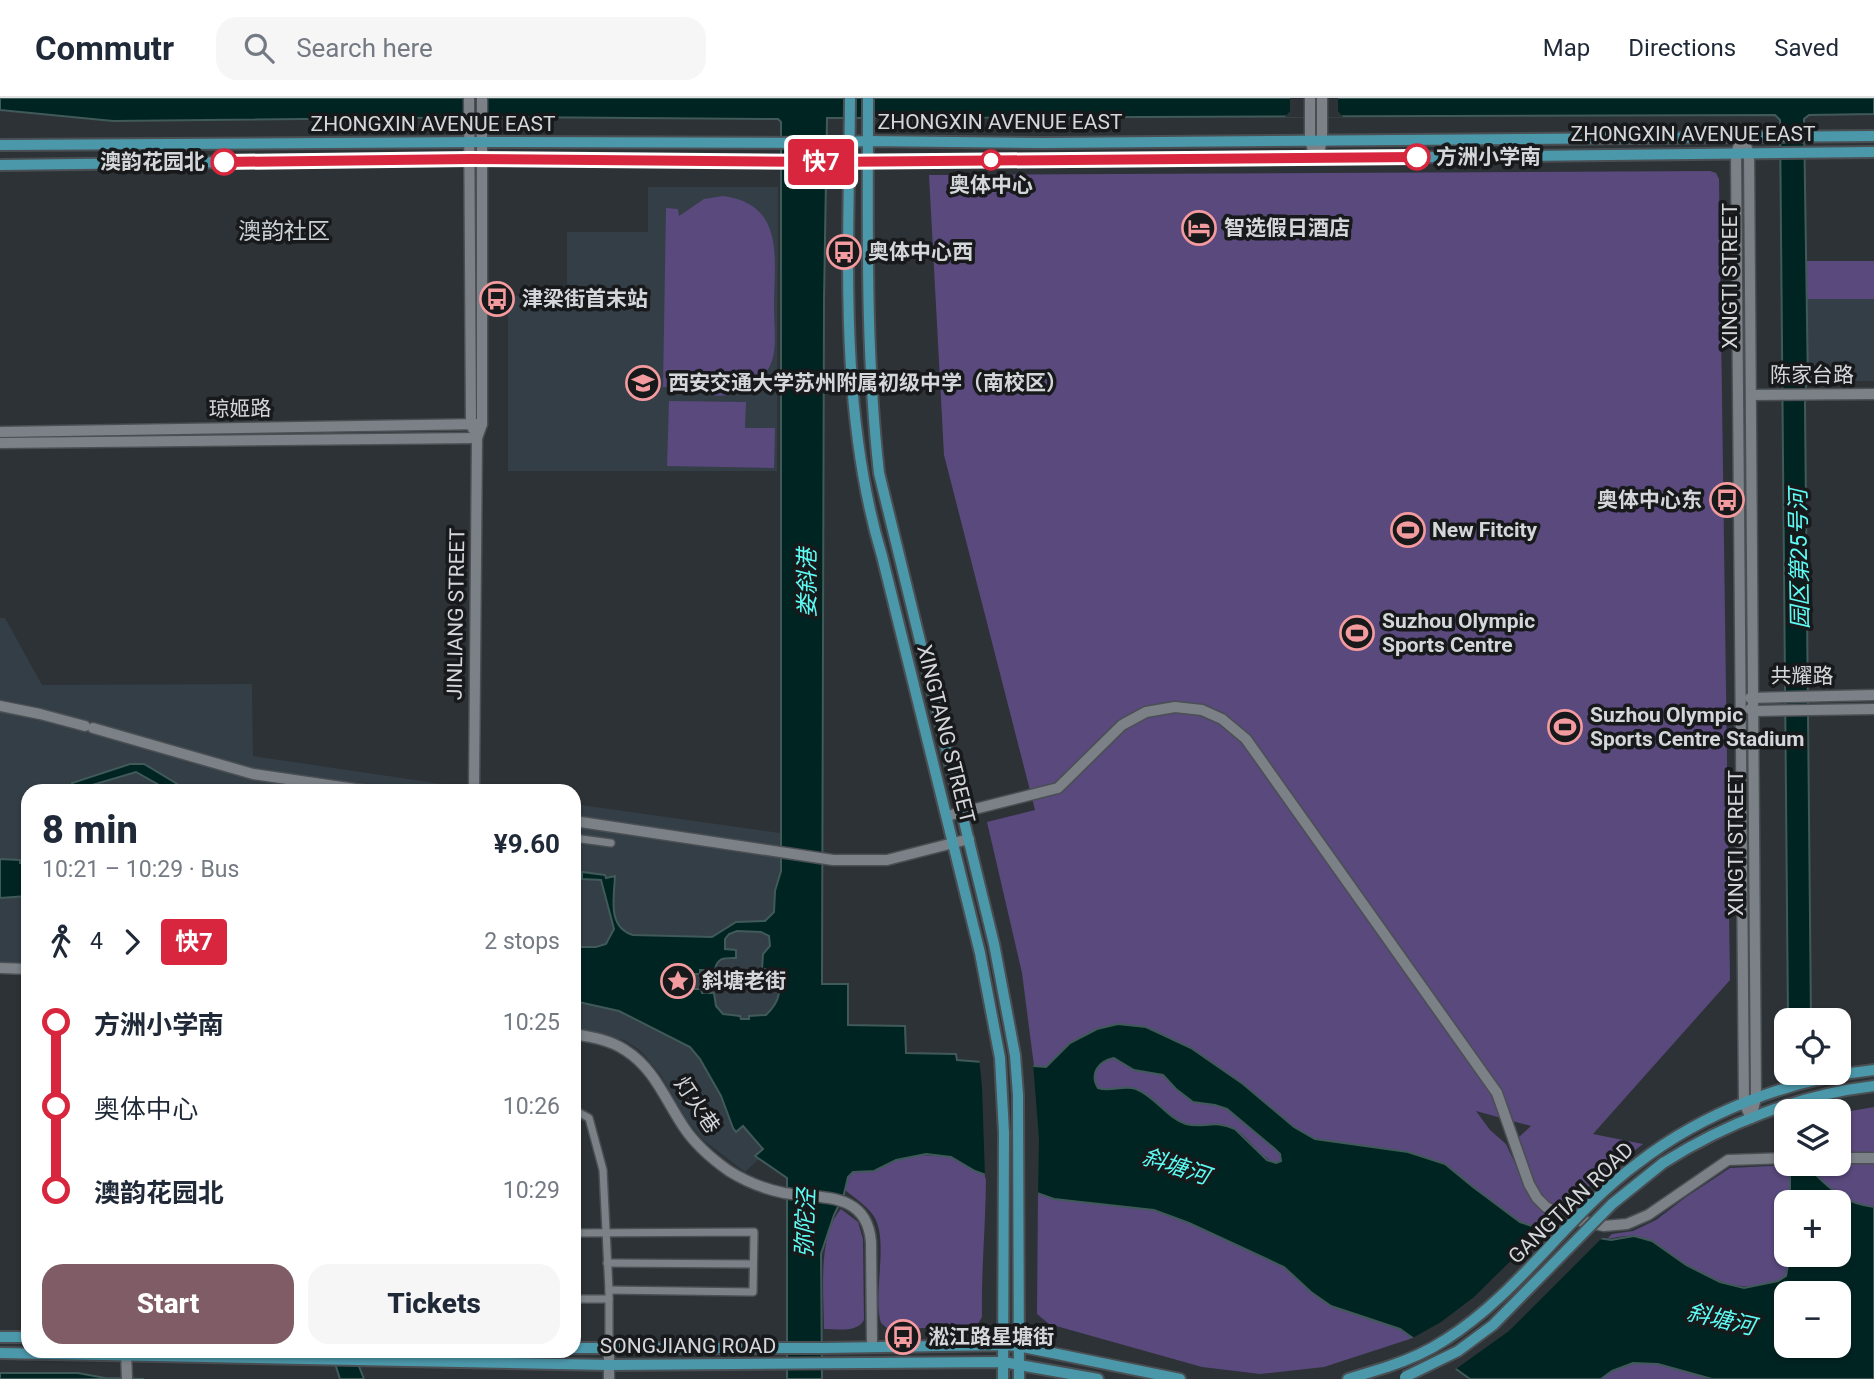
<!DOCTYPE html>
<meta charset="utf-8">
<style>
:root{--surface:#fff;--page:#f6f6f7;--text:#1f2937;--muted:#747a83;--line:#e0e1e3;--accent:#7f5c66}
body{margin:0;font-family:Roboto,"Noto Sans SC",sans-serif;background:var(--page);color:var(--text);height:100vh;display:flex;flex-direction:column;font-size:26px;white-space:nowrap}
*{box-sizing:border-box;margin:0}
p{font-size:23px;color:var(--muted)}
.icon{flex:none;width:38px;height:38px;fill:none;stroke:currentColor;stroke-width:2;stroke-linecap:round;stroke-linejoin:round}
.map{position:relative;flex:1;overflow:hidden}
.details{position:absolute;left:21px;top:686px;width:560px;height:574px;display:flex;flex-direction:column;background:var(--surface);border-radius:21px;box-shadow:0 2px 5px #0004}
.details>*{flex:none}
.badge{padding:0 14px;border-radius:5px;font-size:24px;line-height:46px}
.fabs{position:absolute;left:1774px;top:910px;display:grid;gap:14px}
.fabs a{display:grid;place-items:center;width:77px;height:77px;border-radius:14px;background:var(--surface);box-shadow:0 2px 5px #0004;font-size:35px}
.map>.badge{position:absolute;translate:-50% -50%;box-shadow:0 0 0 4px #fff}
.legs{display:flex;align-items:center;gap:10px;height:77px;padding:0 21px;font-size:23px}
.legs p{margin-inline-start:auto}
.headline{display:flex;align-items:center;justify-content:space-between;height:119px;padding:0 21px}
h1{font-size:38px;font-weight:800;line-height:52px}
.primary-button{display:flex;gap:14px;margin-top:auto;padding:14px 21px}
.primary-button a{flex:1;height:80px;border-radius:21px;background:var(--accent);color:#fff;font-size:28px;font-weight:800;line-height:80px;text-align:center}
.primary-button a+a{background:var(--page);color:var(--text)}
ul{padding:0 21px;list-style:none}
li{display:flex;align-items:center;gap:24px;height:84px;font-size:26px}
li i{display:grid;place-items:center;width:10px;height:100%;margin:0 9px;background:currentColor}
li i::after{content:'';width:18px;height:18px;margin:-9px;border:5px solid;border-radius:50%;background:var(--surface)}
li p{margin-inline-start:auto}
li:first-child i{background:linear-gradient(#0000 50%,currentColor 0)}
li:last-child i{background:linear-gradient(currentColor 50%,#0000 0)}
header{display:flex;align-items:center;gap:42px;box-sizing:border-box;height:98px;padding:0 35px;background:var(--surface);border-bottom:2px solid var(--line)}
header strong{font-size:33px}
nav{display:flex;gap:38px;margin-inline-start:auto;font-size:24px}
.search{width:490px;height:63px;background:var(--page);display:flex;align-items:center;gap:18px;box-sizing:border-box;padding:0 24px;border-radius:21px;color:var(--muted);font-size:26px}
.map>svg:first-child{display:block}
</style>
<header>
<strong>Commutr</strong>
<div class="search"><svg class="icon" aria-label="search" viewBox="0 0 24 24"><circle cx="10" cy="10" r="6"/><path d="M15 15l6 6"/></svg>Search here</div>
<nav><a>Map</a><a>Directions</a><a>Saved</a></nav>
</header>
<div class="map">
<svg width="1874" height="1281" viewBox="0 0 1874 1281">
<rect width="100%" height="100%" fill="#2d3236"/>
<!-- built -->
<g fill="#343e46">
<path d="M 648,89 L 778,89 L 777,373 L 508,373 L 508,198 L 567,198 L 567,134 L 648,134 Z"/>
<path d="M 1807,201 L 1874,201 L 1874,283 L 1808,283 Z"/>
<path d="M 0,520 L 5,520 L 42,587 L 252,586 L 253,658 L 489,693 L 28,693 L 28,864 L 0,864 Z"/>
<path d="M 574,706 L 780,735 L 781,778 L 775,789 L 774,816 L 765,823 L 784,837 L 774,1047 L 745,1074 L 702,1041 L 686,1021 L 661,977 L 641,953 L 624,942 L 574,930 Z"/>
</g>
<!-- green -->
<g fill="#59497d" fill-rule="evenodd">
<path d="M 1710,73 L 1716,75 L 1719,81 L 1730,882 L 1593,1036 L 1643,1046 L 1555,1115 L 1541,1131 L 1520,1124 L 1473,1089 L 1445,1066 L 1408,1054 L 1315,1041 L 1294,1029 L 1243,986 L 1191,950 L 1146,929 L 1070,945 L 1046,969 L 1034,968 L 1022,875 L 987,724 L 1035,712 L 944,357 L 929,77 ZM 1476,1013 L 1531,1028 L 1519,1039 L 1538,1095 L 1543,1102 L 1522,1080 L 1506,1046 L 1490,1032 Z"/>
<path d="M 723,98 C 786,106 774,162 774,209 C 774,226 777,247 772,263 C 756,305 701,308 675,277 L 674,289 L 663,289 L 666,110 L 678,111 L 679,118 L 704,101 Z"/>
<rect x="1807" y="163" width="67" height="38"/>
<path d="M 669,303 L 746,304 L 745,330 L 775,330 L 774,370 L 667,368 Z"/>
<path d="M 1115,960 L 1121,962 L 1129,970 L 1163,977 L 1193,1004 L 1215,1007 L 1227,1011 L 1275,1051 L 1280,1056 L 1281,1062 L 1276,1065 C 1257,1058 1249,1036 1230,1029 C 1216,1022 1203,1030 1188,1026 C 1167,1022 1156,997 1135,991 C 1123,987 1110,994 1098,990 C 1089,975 1099,963 1115,960 Z"/>
<path d="M 1874,1009 L 1874,1056 L 1839,1056 L 1839,1015 Z"/>
<path d="M 918,1057 L 951,1059 L 986,1077 C 986,1125 981,1171 982,1219 L 978,1226 L 969,1229 L 888,1231 L 881,1225 C 872,1196 890,1141 873,1117 C 866,1107 853,1099 844,1091 L 848,1079 L 851,1075 L 874,1073 L 896,1062 Z"/>
<path d="M 1813,1066 L 1874,1066 L 1874,1109 C 1843,1103 1835,1095 1813,1074 Z"/>
<path d="M 1790,1067 L 1790,1104 L 1787,1104 L 1787,1157 L 1790,1157 L 1790,1159 L 1786,1178 C 1754,1199 1715,1185 1685,1166 C 1669,1157 1654,1140 1634,1138 C 1625,1137 1615,1140 1607,1141 L 1612,1136 L 1633,1133 L 1656,1122 L 1686,1099 L 1730,1070 Z"/>
<path d="M 1038,1096 L 1054,1101 L 1154,1112 L 1189,1125 L 1284,1169 L 1331,1208 L 1400,1231 L 1413,1240 L 1324,1269 L 1260,1276 L 1202,1269 L 1049,1226 L 1037,1216 Z"/>
<path d="M 841,1111 L 858,1124 L 863,1141 L 864,1222 C 857,1235 837,1231 824,1231 C 824,1197 817,1138 841,1111 Z"/>
<path d="M 1633,1265 L 1658,1266 L 1712,1281 L 1601,1281 L 1612,1273 Z"/>
</g>
<!-- water -->
<g fill="#002422" stroke="#405a59" stroke-width="2" fill-rule="evenodd">
<path d="M 0,0 L 1874,0 L 1874,16 L 1809,17 L 1804,21 L 1808,287 L 1806,287 L 1805,307 L 1811,922 L 1788,922 L 1780,22 L 1775,17 L 827,20 L 824,202 L 822,886 L 848,886 L 848,927 L 905,928 L 906,955 L 956,956 L 957,962 L 1046,969 L 1070,945 L 1097,931 L 1118,926 L 1146,929 L 1191,950 L 1243,986 L 1294,1029 L 1315,1041 L 1408,1054 L 1445,1066 L 1473,1089 L 1520,1124 L 1541,1131 L 1611,1142 L 1634,1138 L 1652,1143 L 1686,1167 L 1720,1184 L 1744,1190 L 1778,1183 L 1786,1178 L 1790,1157 L 1839,1157 L 1839,1104 L 1790,1104 L 1790,1066 L 1813,1066 L 1813,1074 C 1832,1093 1846,1106 1874,1109 L 1874,1281 L 1712,1281 L 1658,1266 L 1633,1265 L 1612,1273 L 1601,1281 L 1470,1281 L 1400,1231 L 1331,1208 L 1311,1194 L 1284,1169 L 1189,1125 L 1154,1112 L 1054,1101 L 975,1073 L 951,1059 L 926,1056 L 896,1062 L 874,1073 L 853,1074 L 848,1079 L 844,1096 L 834,1117 L 821,1156 L 822,1281 L 787,1281 L 787,1080 L 755,1058 L 763,1051 L 743,1028 L 736,1034 L 733,1030 L 721,998 L 700,961 L 690,949 L 619,913 L 574,903 L 574,849 L 596,849 L 606,846 L 614,831 L 601,782 L 582,781 L 582,776 L 574,776 L 574,773 L 605,777 L 606,780 L 615,778 C 614,800 607,829 633,837 L 712,839 L 736,824 L 765,823 L 774,814 L 775,793 L 781,773 L 781,24 L 778,21 L 506,19 L 113,23 L 0,12 ZM 737,833 L 761,834 L 769,838 L 770,848 L 763,856 L 762,871 L 774,872 C 784,888 780,904 766,917 L 749,918 L 749,921 L 741,921 L 740,918 L 723,916 L 716,908 L 714,895 L 702,895 L 701,891 L 694,891 L 695,876 L 700,876 L 700,872 L 715,872 C 717,859 725,860 736,860 L 736,852 L 725,851 L 725,841 L 729,836 ZM 1114,960 L 1134,972 L 1163,977 L 1176,991 L 1193,1004 L 1215,1007 L 1227,1011 L 1275,1051 L 1280,1056 L 1281,1063 L 1276,1065 L 1267,1062 L 1235,1031 C 1213,1021 1204,1031 1186,1026 C 1167,1020 1156,999 1136,991 C 1124,987 1110,994 1098,990 C 1089,975 1099,963 1114,960 ZM 1787,1195 L 1839,1195 L 1839,1248 L 1787,1248 Z"/>
<path d="M 130,666 L 144,666 L 189,693 L 170,693 L 136,674 L 82,690 L 82,693 L 77,693 L 72,685 Z"/>
<path d="M 0,761 L 20,762 L 20,765 L 28,765 L 28,798 L 0,800 Z"/>
<path d="M 331,1253 L 353,1253 L 364,1281 L 340,1281 Z"/>
<path d="M 0,1275 L 78,1275 L 105,1280 L 144,1281 L 0,1281 Z"/>
</g>
<!-- pier -->
<g fill="#2d3236">
<path d="M 1290,0 L 1338,0 L 1338,13 L 1343,19 L 1285,19 L 1290,13 Z"/>
<path d="M 979,959 L 1033,965 L 1039,1041 L 1038,1100 L 985,1080 L 982,989 Z"/>
<path d="M 1790,975 L 1815,975 L 1813,1013 L 1787,1013 L 1787,1016 L 1786,1014 Z"/>
<path d="M 1546,1128 L 1605,1137 L 1509,1233 L 1453,1273 L 1409,1242 L 1441,1224 L 1474,1199 Z"/>
</g>
<g fill="none" stroke-linecap="round" stroke-linejoin="round">
<!-- street casing -->
<g stroke="#4a4f53" stroke-width="10">
<g id="street">
<path d="M 574,740 L 611,745"/>
<path d="M 574,1012 L 589,1020 L 603,1072 L 609,1192 L 609,1251"/>
<path d="M 574,1135 L 754,1134 L 753,1194 L 609,1192"/>
<path d="M 607,1165 L 753,1166"/>
<path d="M 574,1201 L 609,1201"/>
</g>
</g>
<!-- secondary casing -->
<g stroke="#4a4f53" stroke-width="13">
<g id="secondary">
<path d="M 469,0 L 471,326 L 473,331"/>
<path d="M 1310,0 L 1310,43 L 1316,60"/>
<path d="M 1742,39 L 1736,55 L 1744,1005 L 1751,1020"/>
<path d="M 1742,39 L 1749,55 L 1756,1000 L 1751,1020"/>
<path d="M 1320,50 L 1322,43 L 1322,0"/>
<path d="M 1751,297 L 1874,296"/>
<path d="M 0,334 L 482,326"/>
<path d="M 0,345 L 477,340"/>
<path d="M 1750,600 L 1874,597"/>
<path d="M 0,608 L 40,616 L 85,628"/>
<path d="M 1750,611 L 1754,613 L 1874,611"/>
<path d="M 93,630 L 253,676 L 369,693"/>
<path d="M 474,693 L 477,340 L 482,326 L 482,0"/>
<path d="M 947,718 L 1058,690 L 1122,627 L 1146,614 L 1175,609 L 1202,612 L 1222,621 L 1246,641 L 1497,995 L 1529,1086 L 1537,1100 L 1546,1109 L 1568,1120 L 1604,1128 L 1627,1126 L 1648,1117 L 1728,1062 L 1787,1060"/>
<path d="M 574,723 L 833,762 L 887,762 L 969,741"/>
<path d="M 0,870 L 28,871"/>
<path d="M 574,936 C 592,939 610,942 625,952 C 654,970 665,1001 683,1028 C 694,1045 712,1061 729,1073 C 745,1083 765,1091 784,1095 C 821,1101 867,1093 871,1144 L 872,1249"/>
<path d="M 1839,1060 L 1874,1060"/>
<path d="M 126,1253 L 127,1281"/>
<path d="M 609,1281 L 609,1251"/>
</g>
</g>
<!-- primary casing -->
<g stroke="#4a4f53" stroke-width="14">
<g id="primary">
<path d="M 850,0 C 849,151 838,312 882,458 L 980,855 L 1000,960 L 1004,1035 L 1003,1281"/>
<path d="M 868,0 C 868,126 865,250 879,375 L 994,846 L 1015,957 L 1018,997 L 1019,1281"/>
<path d="M 0,47 L 482,44 L 825,45 L 867,43 L 1044,45 L 1874,38"/>
<path d="M 0,67 L 470,61 L 825,64 L 1183,62 L 1874,54"/>
<path d="M 1638,1065 C 1704,1014 1790,981 1874,972"/>
<path d="M 1663,1065 C 1726,1025 1799,997 1874,988"/>
<path d="M 0,1239 L 28,1239"/>
<path d="M 574,1250 L 823,1250 L 1003,1247 L 1018,1248 L 1180,1281"/>
<path d="M 0,1255 L 609,1267 L 1003,1264 L 1098,1281"/>
<path d="M 1348,1281 L 1387,1269"/>
</g>
</g>
<!-- street -->
<use href="#street" stroke="#7b8186" stroke-width="7"/>
<!-- secondary -->
<use href="#secondary" stroke="#7b8186" stroke-width="10"/>
<!-- primary -->
<use href="#primary" stroke="#4c98ab" stroke-width="10"/>
<!-- primary-bridge casing -->
<g stroke="#4a4f53" stroke-width="14" stroke-linecap="butt">
<g id="primary-bridge">
<path d="M 1387,1269 C 1408,1262 1427,1254 1445,1242 C 1520,1195 1567,1117 1638,1065"/>
<path d="M 1405,1279 L 1458,1253 L 1493,1227 L 1612,1106 L 1663,1065"/>
</g>
</g>
<!-- primary-bridge -->
<use href="#primary-bridge" stroke="#4c98ab" stroke-width="10"/>
</g>
<g fill="none" stroke-linecap="round" stroke-linejoin="round">
<!-- line-1 casing -->
<g stroke="#fff" stroke-width="16">
<path id="line-1" d="M 224,64 L 470,61 L 825,64 L 1417,59"/>
</g>
<!-- line-1 -->
<use href="#line-1" stroke="#d7263d" stroke-width="10"/>
</g>
<!-- icons -->
<defs>
<g id="hotel-ring" transform="scale(1.75)"><circle r="9.5" fill="#17191b" stroke="#f49b9f" stroke-width="1.5"/><path d="M-6-4.5h1.5V1H6V5H4.5V3h-9V5H-6ZM-4 0a1.8 1.8 0 1 1 3.6 0ZM.5 0V-2.5h3Q6-2.5 6 0Z" fill="#f49b9f"/></g>
<g id="bus-ring" transform="scale(1.75)"><circle r="9.5" fill="#17191b" stroke="#f49b9f" stroke-width="1.5"/><path d="M-5-6H5V4H4V6H2V4H-2V6H-4V4H-5ZM-3.5-4V0h7V-4ZM-3.5 1.2v1.5H-2V1.2ZM2 1.2v1.5H3.5V1.2Z" fill="#f49b9f"/></g>
<g id="school-ring" transform="scale(1.75)"><circle r="9.5" fill="#17191b" stroke="#f49b9f" stroke-width="1.5"/><path d="M0-5L7-2L0 1L-7-2ZM-4 1L0 2.5L4 1V4Q0 6-4 4Z" fill="#f49b9f"/></g>
<g id="stadium-ring" transform="scale(1.75)"><circle r="9.5" fill="#17191b" stroke="#f49b9f" stroke-width="1.5"/><path d="M0-5a6.5 5 0 1 0 0 10a6.5 5 0 1 0 0-10ZM-3.5-1.8h7v3.6h-7Z" fill="#f49b9f"/></g>
<g id="sight-ring" transform="scale(1.75)"><circle r="9.5" fill="#17191b" stroke="#f49b9f" stroke-width="1.5"/><path d="M0-6L1.8-2.2L6-1.7L2.9 1.2L3.7 5.4L0 3.3L-3.7 5.4L-2.9 1.2L-6-1.7L-1.8-2.2Z" fill="#f49b9f"/></g>
</defs>
<g fill-rule="evenodd">
<use href="#hotel-ring" x="1199" y="130"/>
<use href="#bus-ring" x="844" y="154"/>
<use href="#bus-ring" x="497" y="201"/>
<use href="#school-ring" x="643" y="285"/>
<use href="#bus-ring" x="1727" y="402"/>
<use href="#stadium-ring" x="1408" y="432"/>
<use href="#stadium-ring" x="1357" y="535"/>
<use href="#stadium-ring" x="1565" y="629"/>
<use href="#sight-ring" x="678" y="883"/>
<use href="#bus-ring" x="903" y="1239"/>
</g>
<!-- markers -->
<g fill="#fff" stroke="#d7263d" stroke-width="3.5">
<circle cx="1417" cy="59" r="12"/>
<circle cx="991" cy="62" r="9"/>
<circle cx="224" cy="64" r="12"/>
</g>
<g text-anchor="middle" stroke-width="7" stroke-linejoin="round" paint-order="stroke">
<!-- street labels -->
<g font-size="21" fill="#d4d7da" stroke="#17191b">
<text x="1000" y="31">ZHONGXIN AVENUE EAST</text>
<text x="433" y="33">ZHONGXIN AVENUE EAST</text>
<text x="1693" y="43">ZHONGXIN AVENUE EAST</text>
<text transform="translate(1730 178) rotate(-90)" y="7">XINGTI STREET</text>
<text x="1812" y="284">陈家台路</text>
<text transform="translate(240 311) rotate(-1)" y="7">琼姬路</text>
<text transform="translate(456 516) rotate(-89)" y="7">JINLIANG STREET</text>
<text x="1802" y="585">共耀路</text>
<text transform="translate(946 636) rotate(76)" y="7">XINGTANG STREET</text>
<text transform="translate(1736 745) rotate(-90)" y="7">XINGTI STREET</text>
<text transform="translate(697 1007) rotate(56)" y="7">灯火巷</text>
<text transform="translate(1571 1105) rotate(-44)" y="7">GANGTIAN ROAD</text>
<text x="688" y="1255">SONGJIANG ROAD</text>
</g>
<!-- stop labels -->
<g font-size="21" font-weight="bold" fill="#d4d7da" stroke="#17191b" text-anchor="start">
<text x="1436" y="66">方洲小学南</text>
<text x="205" y="71" text-anchor="end">澳韵花园北</text>
<text x="991" y="94" text-anchor="middle">奥体中心</text>
</g>
<!-- poi labels -->
<g font-size="21" font-weight="bold" fill="#d4d7da" stroke="#17191b" text-anchor="start">
<text x="1224" y="137">智选假日酒店</text>
<text x="868" y="161">奥体中心西</text>
<text x="522" y="208">津梁街首末站</text>
<text x="668" y="292">西安交通大学苏州附属初级中学（南校区）</text>
<text x="1702" y="409" text-anchor="end">奥体中心东</text>
<text x="1432" y="439">New Fitcity</text>
<text x="1382" y="530">Suzhou Olympic<tspan x="1382" dy="24">Sports Centre</tspan></text>
<text x="1590" y="624">Suzhou Olympic<tspan x="1590" dy="24">Sports Centre Stadium</tspan></text>
<text x="702" y="890">斜塘老街</text>
<text x="928" y="1246">淞江路星塘街</text>
</g>
<!-- neighbourhood labels -->
<g font-size="23" fill="#cad1d6" stroke="#17191b">
<text x="284" y="141">澳韵社区</text>
</g>
<!-- water labels -->
<g font-size="23" font-style="italic" fill="#5dfbf3" stroke="#17191b">
<text transform="translate(1799 461) rotate(-91)" y="8">园区第25号河</text>
<text transform="translate(807 485) rotate(-90)" y="8">娄斜港</text>
<text transform="translate(1176 1068) rotate(18)" y="8">斜塘河</text>
<text transform="translate(805 1125) rotate(-88)" y="8">弥陀泾</text>
<text transform="translate(1721 1221) rotate(13)" y="8">斜塘河</text>
</g>
</g>
</svg>
<div class="fabs">
<a><svg class="icon" aria-label="locate" viewBox="0 0 24 24"><circle cx="12" cy="12" r="6"/><path d="M12 2v4M12 18v4M2 12h4M18 12h4"/></svg></a>
<a><svg class="icon" aria-label="layers" viewBox="0 0 24 24"><path d="M12 4l9 5-9 5-9-5zM3 14l9 5 9-5"/></svg></a>
<a>+</a>
<a>−</a>
</div>
<b class="badge" style="left:821px;top:64px;background:#d7263d;color:#fff">快7</b>
<section class="details">
<div class="headline"><div><h1>8 min</h1><p>10:21 – 10:29 · Bus</p></div><b>¥9.60</b></div>
<div class="legs"><svg class="icon" aria-label="walk" viewBox="0 0 24 24"><circle cx="13" cy="4" r="2"/><path d="M13 8l-2 6 4 7M11 14l-3 7M7 12l3-4h3l4 4"/></svg>4<svg class="icon" aria-label="forward" viewBox="0 0 24 24"><path d="M9 5l7 7-7 7"/></svg><b class="badge" style="background:#d7263d;color:#fff">快7</b><p>2 stops</p></div>
<ul>
<li><i style="color:#d7263d"></i><b>方洲小学南</b><p>10:25</p></li>
<li><i style="color:#d7263d"></i><span>奥体中心</span><p>10:26</p></li>
<li><i style="color:#d7263d"></i><b>澳韵花园北</b><p>10:29</p></li>
</ul>
<div class="primary-button"><a>Start</a><a>Tickets</a></div>
</section>
</div>
